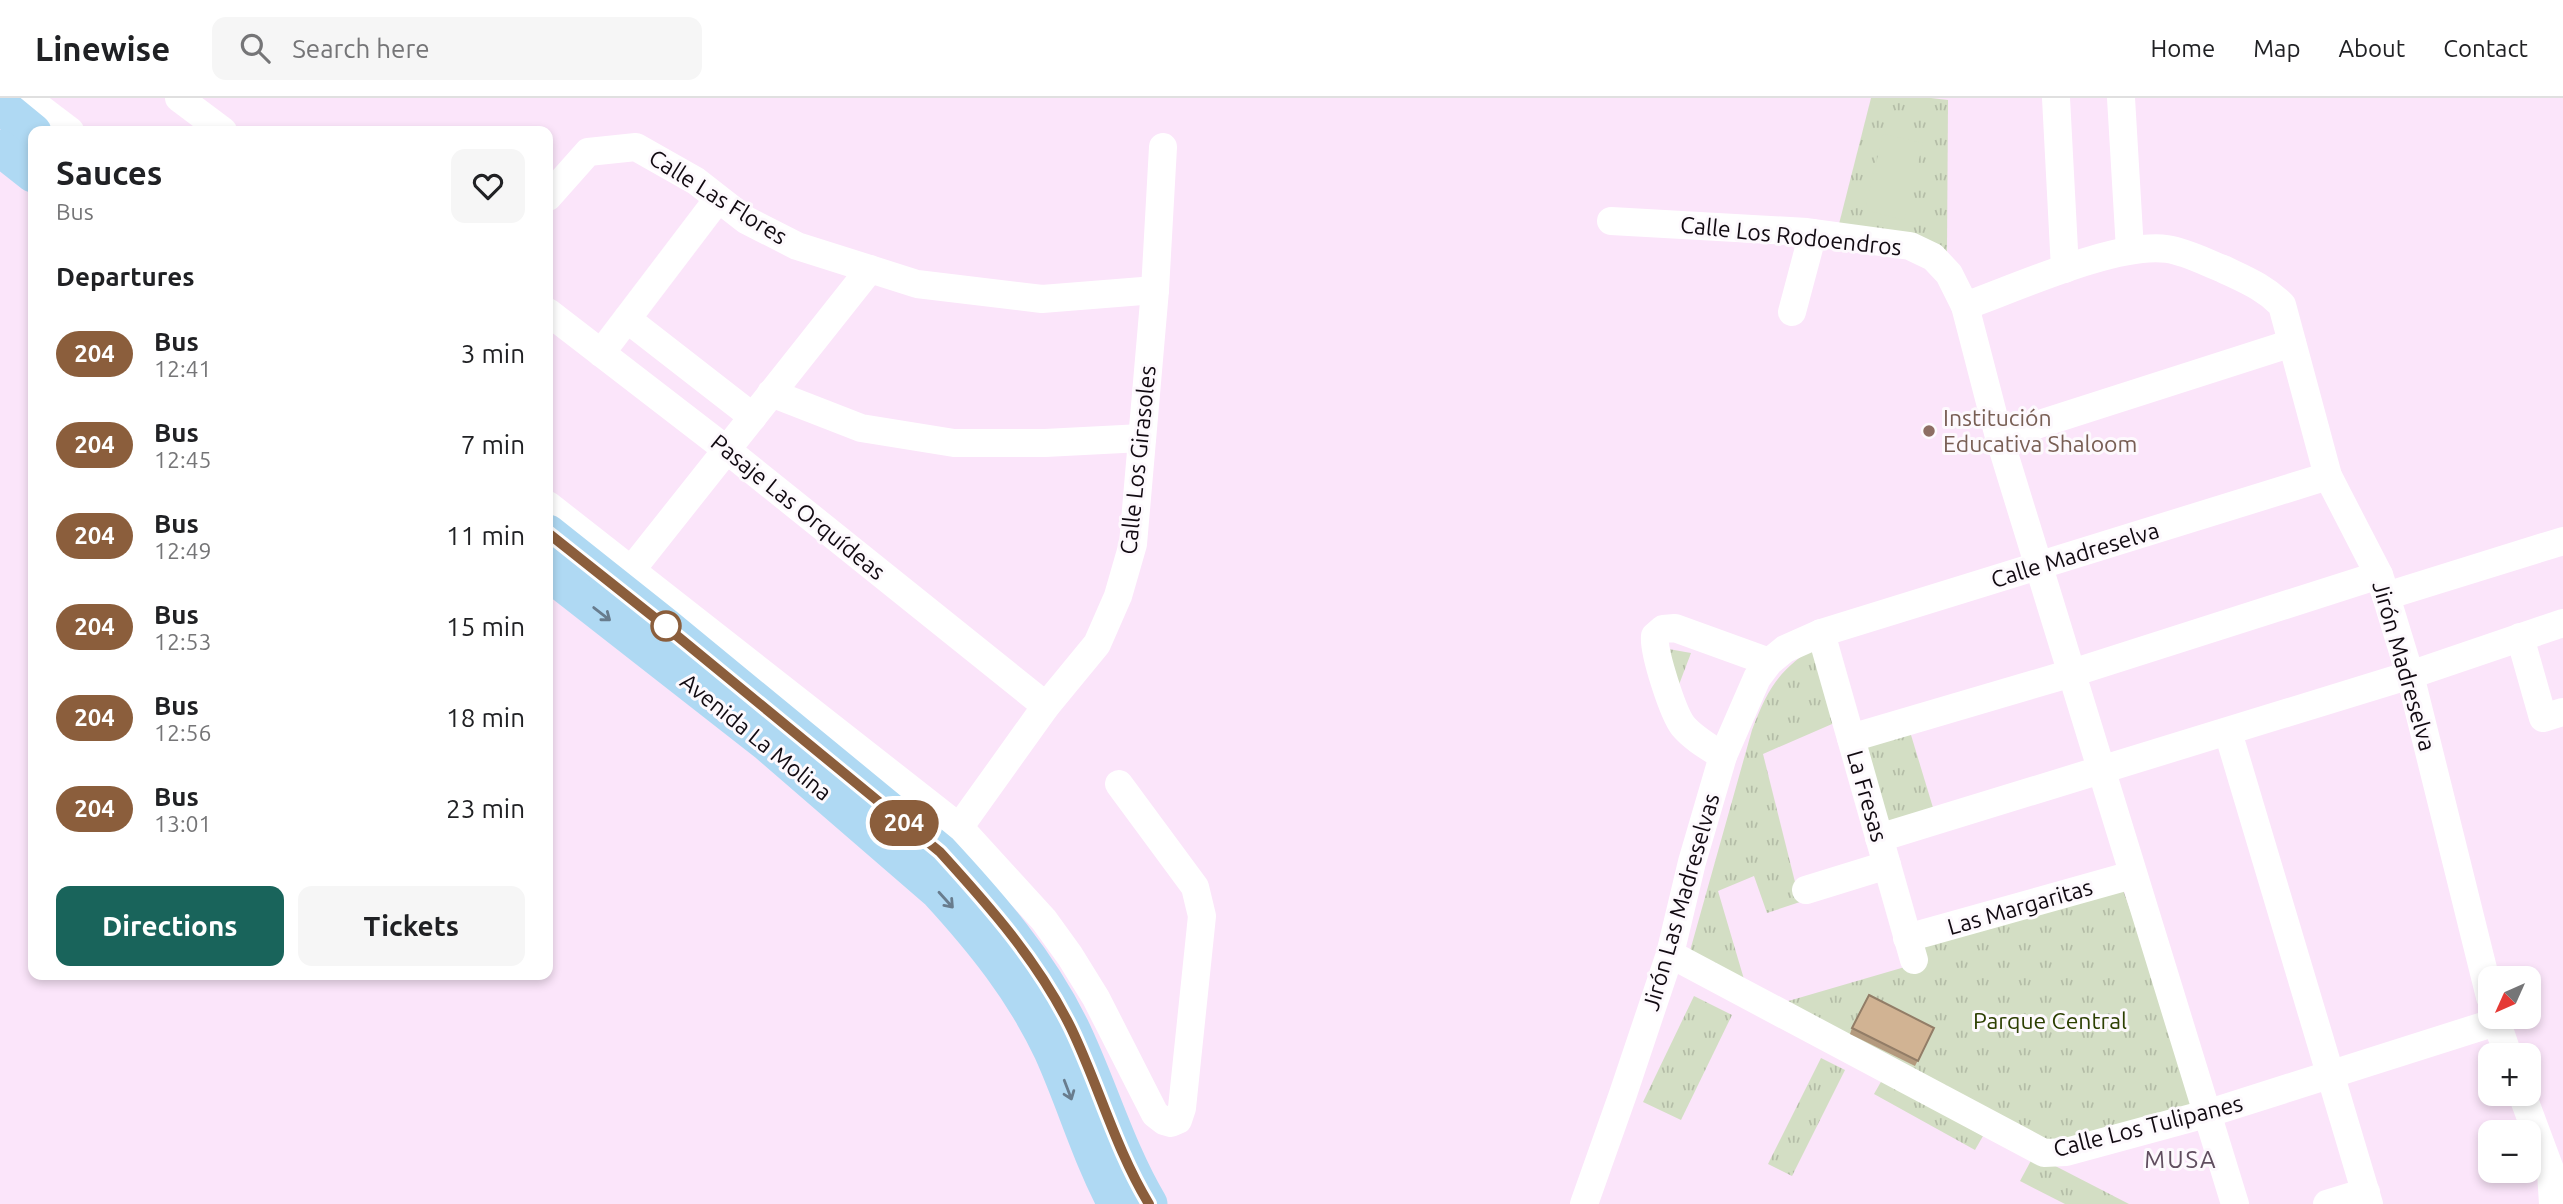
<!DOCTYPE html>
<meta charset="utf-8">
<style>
:root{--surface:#fff;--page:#f6f6f6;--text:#202124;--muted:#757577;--line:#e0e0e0;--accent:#19645b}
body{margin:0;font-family:Ubuntu,sans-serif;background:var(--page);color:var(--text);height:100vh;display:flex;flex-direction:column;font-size:26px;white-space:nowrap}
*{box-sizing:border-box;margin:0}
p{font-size:23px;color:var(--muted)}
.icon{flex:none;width:38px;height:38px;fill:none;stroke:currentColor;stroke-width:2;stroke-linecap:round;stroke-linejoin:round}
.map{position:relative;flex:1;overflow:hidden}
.drawer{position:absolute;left:28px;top:28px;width:525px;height:854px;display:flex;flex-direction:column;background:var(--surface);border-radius:14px;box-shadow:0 4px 10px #0003}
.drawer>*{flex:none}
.badge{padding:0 14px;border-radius:23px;font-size:24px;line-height:46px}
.needle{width:46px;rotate:225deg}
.buttons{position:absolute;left:2478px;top:868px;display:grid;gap:14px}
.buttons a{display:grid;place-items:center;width:63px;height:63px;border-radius:14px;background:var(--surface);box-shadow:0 4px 10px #0003;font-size:35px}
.map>.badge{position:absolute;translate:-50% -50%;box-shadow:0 0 0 4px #fff}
h2{padding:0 28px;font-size:26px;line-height:63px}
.round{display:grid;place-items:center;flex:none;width:74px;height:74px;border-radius:14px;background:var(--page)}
.headline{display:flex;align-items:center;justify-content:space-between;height:119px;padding:0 28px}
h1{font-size:33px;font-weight:700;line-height:52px}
.cta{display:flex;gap:14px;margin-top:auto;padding:14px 28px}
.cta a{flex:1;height:80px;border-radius:14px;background:var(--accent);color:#fff;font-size:28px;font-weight:700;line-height:80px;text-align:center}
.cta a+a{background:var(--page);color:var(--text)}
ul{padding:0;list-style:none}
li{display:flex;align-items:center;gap:21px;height:91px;padding:0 28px}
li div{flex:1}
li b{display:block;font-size:26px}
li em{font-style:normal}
li .badge{min-width:77px;font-weight:700;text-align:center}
header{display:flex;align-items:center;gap:42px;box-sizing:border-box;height:98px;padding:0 35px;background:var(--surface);border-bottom:2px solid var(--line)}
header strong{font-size:33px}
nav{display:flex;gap:38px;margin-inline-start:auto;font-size:24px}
.search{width:490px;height:63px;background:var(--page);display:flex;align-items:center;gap:18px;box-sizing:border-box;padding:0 24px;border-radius:14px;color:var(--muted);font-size:26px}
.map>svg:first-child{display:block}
</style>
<header>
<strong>Linewise</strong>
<div class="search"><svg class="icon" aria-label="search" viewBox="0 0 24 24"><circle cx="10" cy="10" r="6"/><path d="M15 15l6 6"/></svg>Search here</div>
<nav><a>Home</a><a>Map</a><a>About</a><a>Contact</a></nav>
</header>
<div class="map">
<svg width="2563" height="1106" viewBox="0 0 2563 1106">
<defs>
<pattern id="grass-tufts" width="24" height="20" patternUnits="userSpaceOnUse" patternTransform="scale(1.75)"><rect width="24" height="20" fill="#d3dec4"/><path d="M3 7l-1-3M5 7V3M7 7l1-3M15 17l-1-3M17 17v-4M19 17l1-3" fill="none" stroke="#b4bda7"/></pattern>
</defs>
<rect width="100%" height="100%" fill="#fbe5fa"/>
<!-- grass -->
<g fill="url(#grass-tufts)">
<path d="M 1871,0 L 1931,0 L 1948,2 L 1947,154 L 1839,126 Z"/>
<path d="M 1819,546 L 1839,623 L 1763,656 L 1800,804 L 1767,815 L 1754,778 L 1718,793 L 1746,888 L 1688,860 L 1752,632 C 1769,588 1779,572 1819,546 Z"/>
<path d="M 1646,547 L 1691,555 L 1672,605 Z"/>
<path d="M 1908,627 L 1934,713 L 1882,729 L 1855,643 Z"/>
<path d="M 2121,786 L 2202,1013 L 2071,1042 L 2044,1043 L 1775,907 L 1922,864 L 1918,844 Z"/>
<path d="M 1694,898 L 1732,917 L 1681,1022 L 1643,1004 Z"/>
<path d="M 1821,960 L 1845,972 L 1792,1078 L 1768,1066 Z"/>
<path d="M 1882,982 L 1983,1038 L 1975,1052 L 1874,996 Z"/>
<path d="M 2034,1057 L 2129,1106 L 2065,1106 L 2020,1083 Z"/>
</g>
<!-- garden -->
<path fill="#d3dec4" d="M 1883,36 L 1923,45 L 1904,122 L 1865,112 Z"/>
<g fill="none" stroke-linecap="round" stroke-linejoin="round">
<!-- minor -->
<g stroke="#fff" stroke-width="28">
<path d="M 179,0 L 223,33"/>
<path d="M 2056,0 L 2065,171"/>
<path d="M 2121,0 L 2130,152"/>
<path d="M 28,1 L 70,33"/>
<path d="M 548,99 L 588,54 L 636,49 L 696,83 L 746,122 L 797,148 L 917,186 L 1042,201 L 1155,192"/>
<path d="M 1611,123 L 1807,134 L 1910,148 L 1933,159 L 1949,176 L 1965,208 L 1999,339 L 2235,1106"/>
<path d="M 1965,208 C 2016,190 2116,144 2167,151 C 2187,154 2205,164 2223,171 C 2246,182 2264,189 2282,207 L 2328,378 L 2379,477 L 2386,498 L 2410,577 L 2490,899"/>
<path d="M 548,214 L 727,352 L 1046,608"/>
<path d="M 1792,214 L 1813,135"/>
<path d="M 627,221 L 753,319"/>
<path d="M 601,255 L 718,101"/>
<path d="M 771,295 L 861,330 L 954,345 L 1045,345 L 1142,340"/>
<path d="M 1999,339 L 2292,245"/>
<path d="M 548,407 L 960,730 L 1044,822 L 1070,858 L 1096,900 L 1155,1016 L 1164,1023 L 1171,1025 L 1178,1022 L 1182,1010 L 1202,818 L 1195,789 L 1119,686"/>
<path d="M 621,485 L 870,171"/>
<path d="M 2386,498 L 2563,443"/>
<path d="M 1821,535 L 1914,862"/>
<path d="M 2520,539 L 2543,620 L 2563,614"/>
<path d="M 2228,634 L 2369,1106"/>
<path d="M 1851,640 L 2072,575 L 2379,477"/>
<path d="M 1723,658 C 1709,649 1694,641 1683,628 C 1673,615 1653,554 1655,538 L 1663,531 L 1675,530 L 1769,564"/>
<path d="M 1879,740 L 2410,577 L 2563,525"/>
<path d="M 948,745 L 1046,608 L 1097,546 L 1118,498 L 1133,446 L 1155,192 L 1163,49"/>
<path d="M 1806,792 L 1887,767"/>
<path d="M 1907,840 L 2132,777"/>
<path d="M 1670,856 L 2044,1055 L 2066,1054 L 2206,1016 L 2496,924"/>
<path d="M 2495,919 L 2508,957"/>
<path d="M 2522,996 L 2551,1074 L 2553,1106"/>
<path d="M 1584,1106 L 1623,996 L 1670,856 L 1692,764 L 1723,658 L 1757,580 L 1769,564 L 1785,551 L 1821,535 L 2328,378"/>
<path d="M 2327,1106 L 2366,1094"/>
</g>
<!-- major -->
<g stroke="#afd9f3" stroke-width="37">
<path d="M 0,7 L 33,34"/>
<path d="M 0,50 L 33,76"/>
<path d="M 548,435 L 665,528 L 940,754 C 990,808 1038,863 1071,930 C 1099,988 1116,1050 1149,1106"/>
<path d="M 548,474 L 768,646 L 938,793 C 983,842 1024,893 1052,953 C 1075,1004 1090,1057 1116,1106"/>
</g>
</g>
<!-- wall -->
<path fill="#b49a7e" d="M 1852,930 L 1934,930 L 1915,968 L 1850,936 Z"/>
<!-- building -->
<path fill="#d1b393" stroke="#927d67" stroke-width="2" d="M 1869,897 L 1934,930 L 1918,963 L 1852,930 Z"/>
<!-- one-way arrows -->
<defs><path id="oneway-shaft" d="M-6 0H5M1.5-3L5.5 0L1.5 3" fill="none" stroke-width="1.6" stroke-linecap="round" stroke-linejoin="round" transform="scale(1.75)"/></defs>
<g stroke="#687c8d">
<use href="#oneway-shaft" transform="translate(602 516) rotate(38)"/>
<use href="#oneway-shaft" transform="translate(946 802) rotate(48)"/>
<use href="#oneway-shaft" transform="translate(1068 992) rotate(69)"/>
</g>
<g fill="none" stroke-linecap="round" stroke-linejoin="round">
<!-- line casing -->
<g stroke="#fff" stroke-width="16">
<path id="line" d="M 548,435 L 665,528 L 940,754 C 990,809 1038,863 1071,930 C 1099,988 1115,1050 1149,1106"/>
</g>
<!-- line -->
<use href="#line" stroke="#8b5e3c" stroke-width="10"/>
</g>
<!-- markers -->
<circle fill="#8d6e63" stroke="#fdf9fd" stroke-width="2.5" cx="1929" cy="333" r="7"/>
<circle fill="#fff" stroke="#8b5e3c" stroke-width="3.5" cx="666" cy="528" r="14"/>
<g text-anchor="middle" stroke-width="6" stroke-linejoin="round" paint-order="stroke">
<!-- street labels -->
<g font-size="23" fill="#110a11" stroke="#fdf9fd">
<text transform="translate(718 99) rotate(32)" y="8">Calle Las Flores</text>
<text transform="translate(1791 138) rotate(6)" y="8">Calle Los Rodoendros</text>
<text transform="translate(1138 362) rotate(-84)" y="8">Calle Los Girasoles</text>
<text transform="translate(798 409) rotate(39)" y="8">Pasaje Las Orquídeas</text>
<text transform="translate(2075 457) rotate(-17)" y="8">Calle Madreselva</text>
<text transform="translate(2404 568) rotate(74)" y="8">Jirón Madreselva</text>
<text transform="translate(756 639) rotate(39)" y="8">Avenida La Molina</text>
<text transform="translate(1867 698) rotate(74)" y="8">La Fresas</text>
<text transform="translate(1681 804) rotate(-74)" y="8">Jirón Las Madreselvas</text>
<text transform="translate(2020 809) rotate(-16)" y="8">Las Margaritas</text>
<text transform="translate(2148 1028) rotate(-14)" y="8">Calle Los Tulipanes</text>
</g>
<!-- education labels -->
<g font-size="23" fill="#785e54" stroke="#fdf9fd" text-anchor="start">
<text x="1943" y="328">Institución<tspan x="1943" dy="26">Educativa Shaloom</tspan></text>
</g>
<!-- park labels -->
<g font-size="23" fill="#2c3f01" stroke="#fdf9fd">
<text x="2050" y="931">Parque Central</text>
</g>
<!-- neighbourhood labels -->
<g font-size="24" letter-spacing="2" fill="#604e5f" stroke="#fdf9fd">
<text x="2181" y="1070">MUSA</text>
</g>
</g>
</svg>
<div class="buttons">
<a><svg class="needle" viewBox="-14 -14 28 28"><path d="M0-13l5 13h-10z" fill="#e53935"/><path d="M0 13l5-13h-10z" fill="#757577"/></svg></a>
<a>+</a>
<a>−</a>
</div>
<b class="badge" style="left:904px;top:725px;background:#8b5e3c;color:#fff">204</b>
<section class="drawer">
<div class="headline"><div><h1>Sauces</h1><p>Bus</p></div><a class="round"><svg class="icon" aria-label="heart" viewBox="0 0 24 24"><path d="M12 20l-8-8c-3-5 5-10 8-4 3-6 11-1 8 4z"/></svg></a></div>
<h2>Departures</h2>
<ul>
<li><span class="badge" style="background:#8b5e3c;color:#fff">204</span><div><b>Bus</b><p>12:41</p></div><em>3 min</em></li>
<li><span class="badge" style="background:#8b5e3c;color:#fff">204</span><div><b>Bus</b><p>12:45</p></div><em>7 min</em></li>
<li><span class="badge" style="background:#8b5e3c;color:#fff">204</span><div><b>Bus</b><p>12:49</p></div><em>11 min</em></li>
<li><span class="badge" style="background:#8b5e3c;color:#fff">204</span><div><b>Bus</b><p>12:53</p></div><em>15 min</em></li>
<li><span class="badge" style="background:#8b5e3c;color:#fff">204</span><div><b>Bus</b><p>12:56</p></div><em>18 min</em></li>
<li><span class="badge" style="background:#8b5e3c;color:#fff">204</span><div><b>Bus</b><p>13:01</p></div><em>23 min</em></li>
</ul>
<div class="cta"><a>Directions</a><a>Tickets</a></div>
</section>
</div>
